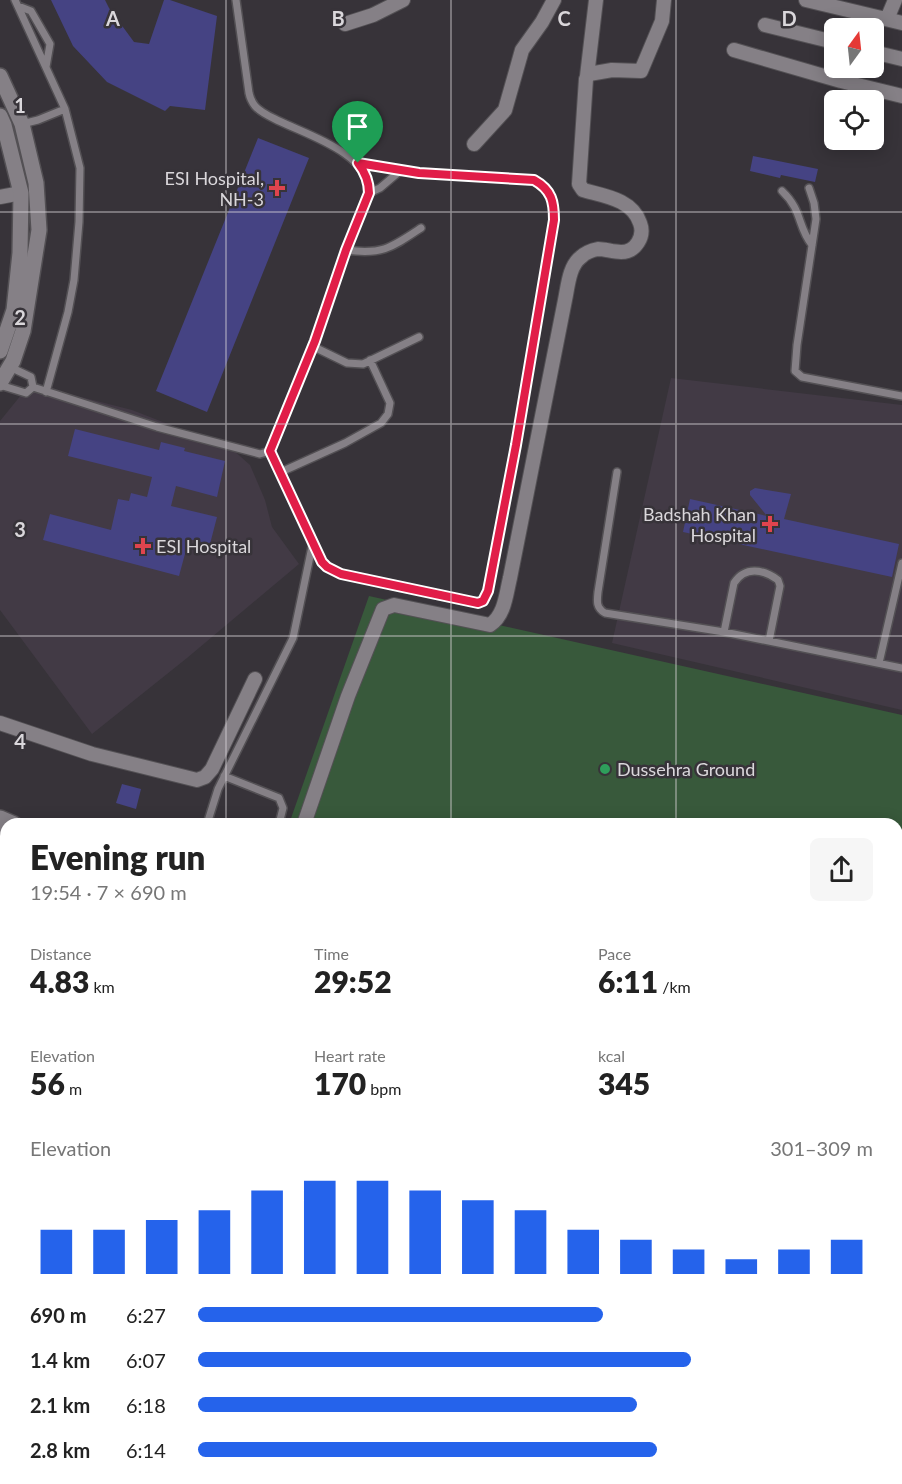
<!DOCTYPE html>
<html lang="en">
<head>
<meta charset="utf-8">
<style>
	body { margin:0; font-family:Lato,sans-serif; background:#f6f6f6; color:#222; height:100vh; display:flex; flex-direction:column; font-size:22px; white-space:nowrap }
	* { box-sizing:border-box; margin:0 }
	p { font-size:20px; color:#767676 }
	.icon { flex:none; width:33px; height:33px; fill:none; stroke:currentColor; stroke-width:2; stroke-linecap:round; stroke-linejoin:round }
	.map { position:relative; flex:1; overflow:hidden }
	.details { position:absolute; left:0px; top:818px; width:903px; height:668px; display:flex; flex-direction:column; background:#fff; border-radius:18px 18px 0 0; box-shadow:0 3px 15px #0003 }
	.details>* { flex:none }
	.needle { width:39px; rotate:15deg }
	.controls { position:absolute; left:824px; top:18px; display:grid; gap:12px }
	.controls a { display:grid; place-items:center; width:60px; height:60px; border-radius:9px; background:#fff; box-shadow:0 3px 15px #0003; font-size:30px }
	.pin { position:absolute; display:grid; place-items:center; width:51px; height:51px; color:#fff; margin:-62px -26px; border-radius:50% 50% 50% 0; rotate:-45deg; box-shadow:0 0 6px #0007 }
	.pin .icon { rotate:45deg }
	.round { display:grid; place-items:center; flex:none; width:63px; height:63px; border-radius:9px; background:#f6f6f6 }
	.head { display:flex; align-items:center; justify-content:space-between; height:102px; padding:0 30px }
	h1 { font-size:33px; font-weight:800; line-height:45px }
	.metrics { display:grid; grid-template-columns:repeat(3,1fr); gap:9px; height:102px; padding:6px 30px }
	.metrics div { display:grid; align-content:center }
	.metrics b { font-size:30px; font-weight:800 }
	.metrics small { font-size:16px; font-weight:400 }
	.metrics p { font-size:16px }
	.chart { height:168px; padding:12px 30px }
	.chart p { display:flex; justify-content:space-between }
	.chart svg { width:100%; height:108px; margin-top:6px; stroke:#2563eb; stroke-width:6 }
	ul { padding:0 30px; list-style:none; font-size:20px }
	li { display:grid; grid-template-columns:96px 72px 1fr; align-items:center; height:45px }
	li i { height:15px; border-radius:8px; background:#2563eb }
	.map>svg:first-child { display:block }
</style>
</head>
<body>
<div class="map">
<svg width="902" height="1484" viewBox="0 0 902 1484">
	<rect width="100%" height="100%" fill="#373339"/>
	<path fill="#423a45" d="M 671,378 L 902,405 L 902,710 L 612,643 Z
		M 30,384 L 132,410 L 232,449 L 250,465 L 265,500 L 272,527 L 299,564 L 187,658 L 92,734 L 0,610 L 0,421 Z"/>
	<path fill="#4b363b" d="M 897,1213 L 902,1215 L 902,1452 L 897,1458 Z
		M 618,1479 L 880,1479 L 876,1484 L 625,1484 Z"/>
	<path fill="#38593b" d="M 369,596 L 902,715 L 902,854 L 897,870 L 897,824 L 289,824 Z
		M 0,842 L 6,845 L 6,1105 L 0,1121 Z
		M 6,1296 L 6,1479 L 194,1479 L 193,1484 L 0,1484 L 0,1303 L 6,1302 Z
		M 240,1479 L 303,1479 L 312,1484 L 237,1484 Z
		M 442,1479 L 609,1479 L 604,1484 L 449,1484 Z"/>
	<path fill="#454383" d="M 51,0 L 105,0 L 109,8 L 134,42 L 149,44 L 164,0 L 170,0 L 217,16 L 205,110 L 170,106 L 165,111 L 107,82 L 73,46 Z
		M 258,138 L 309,158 L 207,412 L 156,391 Z
		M 753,156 L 818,169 L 815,182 L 781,175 L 780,178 L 750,171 Z
		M 75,429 L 159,450 L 161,442 L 185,448 L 184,451 L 225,461 L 217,497 L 176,486 L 171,506 L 217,517 L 210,544 L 189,539 L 179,576 L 43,540 L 50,514 L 111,530 L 118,499 L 129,501 L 131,493 L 147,497 L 152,477 L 68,456 Z
		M 755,488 L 791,494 L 784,519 L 899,544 L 892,577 L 683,532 L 690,499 L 767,516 L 750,495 L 750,491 Z
		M 122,784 L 141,789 L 136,809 L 116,803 Z"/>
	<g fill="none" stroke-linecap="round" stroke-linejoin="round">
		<g stroke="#535054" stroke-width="10">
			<path id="service" d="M 15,0 L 65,109 L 38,120 L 22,124
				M 18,6 L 31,11 L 50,44 L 46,67
				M 809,188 L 814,203 L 816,219 L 797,345 L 795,371 L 802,377 L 902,396
				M 782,191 C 803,211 797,226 812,245
				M 369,193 L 380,188 L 400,171
				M 346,250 C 382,255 391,248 421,228
				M 312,346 L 347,363 L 363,364 L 419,337
				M 10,367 L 31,377 L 33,387
				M 0,385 L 26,393 L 33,387
				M 33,387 L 157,427 L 260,454 L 270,451 L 315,341 L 346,250 L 369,193 C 371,154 308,135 279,121 C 271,117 261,113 255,106 C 252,102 250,98 249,93 L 236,0
				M 46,392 L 68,312 L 74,280 L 79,222 L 80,168 L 65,109
				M 270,451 L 323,562 L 327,567 L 341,574 L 472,602 L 483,601 L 486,597 L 516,445 L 554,220 C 554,202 552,189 534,180 L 419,173 L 358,163
				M 281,472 L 345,443 L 381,423 L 388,414 L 390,403 L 370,360
				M 617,472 L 598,592 C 597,601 596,608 605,613 L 724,632 L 902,668
				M 724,632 L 734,583 C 745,566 763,569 778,580 L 780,586 L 769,641
				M 879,663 L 902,563
				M 224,776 L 279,798 L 283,808 L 279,824
				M 207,824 L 218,789 L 293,638 L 313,542
				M 0,1156 L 6,1135
				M 0,1169 L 6,1174
				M 425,1479 L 432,1484"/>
		</g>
		<g stroke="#535054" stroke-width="16">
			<path id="minor" d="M 806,0 L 902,23
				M 887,19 L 895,0
				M 345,24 L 373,15 L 403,0
				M 765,25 L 834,42
				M 734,50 L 841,81 L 902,96
				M 873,52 L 902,59
				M 587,76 L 596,0
				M 474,144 L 505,110 L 522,50 L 542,22 L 554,0
				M 0,197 L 21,193
				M 0,723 L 92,754 L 197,780 L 205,777 L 212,769 L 255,679
				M 304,824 L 348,696 L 383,609 L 394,605 L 490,625 C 505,615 506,594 510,578 L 565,300 C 568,286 569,266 581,257 C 585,253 593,250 598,249 C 605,249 613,252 621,252 C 636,252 645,236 640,223 C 632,199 604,196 583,190 L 579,184 L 586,79 L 589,74 L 612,70 L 641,71 L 662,21 L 664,0
				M 897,937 L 902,919
				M 897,1006 L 897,1011"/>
		</g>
		<g stroke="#535054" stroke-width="18">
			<path id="tertiary" d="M 0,76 L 22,124 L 36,183 L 39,230 L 23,331 L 13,361 L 0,383
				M 0,116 L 4,125 L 21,193 L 20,253 L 14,310 L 0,351
				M 0,818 L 14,824
				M 0,831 L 6,834
				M 897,1179 L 902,1182"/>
		</g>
		<path stroke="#8c888d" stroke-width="2" stroke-dasharray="3 3" stroke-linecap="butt" d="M 485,1479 L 493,1484
			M 578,1484 L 582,1479"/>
		<use href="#service" stroke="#858086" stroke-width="7"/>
		<use href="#minor" stroke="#858086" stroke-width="14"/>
		<use href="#tertiary" stroke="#858086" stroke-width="15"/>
	</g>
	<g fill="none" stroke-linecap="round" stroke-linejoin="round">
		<g stroke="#fff" stroke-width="12">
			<path id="route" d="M 358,163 L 419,173 L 534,180 C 552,190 554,202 554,220 L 516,445 L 488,591 L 483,601 L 478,603 L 341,574 L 327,567 L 322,562 L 270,451 L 315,341 L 346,250 L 369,193 C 369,181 365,172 358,163 Z"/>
		</g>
		<use href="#route" stroke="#e11d48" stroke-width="8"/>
	</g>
	<path fill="none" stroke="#dad7db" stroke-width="1.5" stroke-opacity="0.55" d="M 226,0 L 226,824M 451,0 L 451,824M 676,0 L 676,824M 0,212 L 902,212M 0,424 L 902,424M 0,636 L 902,636M 0,848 L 6,848M 897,848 L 902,848M 0,1060 L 6,1060M 897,1060 L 902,1060M 0,1272 L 6,1272M 897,1272 L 902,1272M 226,1479 L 226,1484M 451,1479 L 451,1484M 676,1479 L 676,1484"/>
	<g fill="#e0444e" stroke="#373339" stroke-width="2">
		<path d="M274 179h6v6h6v6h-6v6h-6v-6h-6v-6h6z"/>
		<path d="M767 515h6v6h6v6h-6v6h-6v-6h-6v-6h6z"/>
		<path d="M140 537h6v6h6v6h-6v6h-6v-6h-6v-6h6z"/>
	</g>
	<circle fill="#2e9e5b" stroke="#373339" stroke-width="2" cx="605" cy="769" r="6"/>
	<g text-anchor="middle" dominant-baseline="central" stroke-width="5" stroke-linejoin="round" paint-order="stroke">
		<g font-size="18" fill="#dad7db" stroke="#373339" text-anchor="end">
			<text x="264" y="178">ESI Hospital,<tspan x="264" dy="21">NH-3</tspan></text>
			<text x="756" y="514">Badshah Khan<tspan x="756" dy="21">Hospital</tspan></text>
			<text x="156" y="546" text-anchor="start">ESI Hospital</text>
			<text x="617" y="769" text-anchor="start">Dussehra Ground</text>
		</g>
	</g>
	<g font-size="20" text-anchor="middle" font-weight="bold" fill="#dad7db" stroke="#373339" stroke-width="5" stroke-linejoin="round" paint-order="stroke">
		<text x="113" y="26">A</text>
		<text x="338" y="26">B</text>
		<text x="564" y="26">C</text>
		<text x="789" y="26">D</text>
		<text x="20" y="113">1</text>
		<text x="20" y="325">2</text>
		<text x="20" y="537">3</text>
		<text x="20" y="749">4</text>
	</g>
</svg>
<div class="controls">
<a><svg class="needle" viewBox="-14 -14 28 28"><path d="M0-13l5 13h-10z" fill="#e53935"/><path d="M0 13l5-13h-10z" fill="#767676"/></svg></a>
<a><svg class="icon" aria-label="locate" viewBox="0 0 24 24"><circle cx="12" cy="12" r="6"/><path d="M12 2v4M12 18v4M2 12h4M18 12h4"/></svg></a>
</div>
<div class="pin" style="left:358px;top:163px;background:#1e9e55"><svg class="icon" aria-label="arrive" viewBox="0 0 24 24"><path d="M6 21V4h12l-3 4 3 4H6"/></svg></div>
<section class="details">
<div class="head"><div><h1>Evening run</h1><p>19:54 · 7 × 690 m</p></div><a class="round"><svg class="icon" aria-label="share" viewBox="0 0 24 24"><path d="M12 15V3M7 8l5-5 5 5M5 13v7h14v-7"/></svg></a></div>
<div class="metrics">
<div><p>Distance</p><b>4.83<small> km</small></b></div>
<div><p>Time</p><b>29:52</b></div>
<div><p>Pace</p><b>6:11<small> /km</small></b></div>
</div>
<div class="metrics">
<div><p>Elevation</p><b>56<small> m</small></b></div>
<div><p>Heart rate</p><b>170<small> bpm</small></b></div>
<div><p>kcal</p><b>345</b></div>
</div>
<div class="chart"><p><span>Elevation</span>301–309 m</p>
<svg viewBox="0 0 160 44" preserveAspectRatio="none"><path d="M5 44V26M15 44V26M25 44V22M35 44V18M45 44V10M55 44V6M65 44V6M75 44V10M85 44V14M95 44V18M105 44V26M115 44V30M125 44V34M135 44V38M145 44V34M155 44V30"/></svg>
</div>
<ul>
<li><b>690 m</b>6:27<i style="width:60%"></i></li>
<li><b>1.4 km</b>6:07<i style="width:73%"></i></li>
<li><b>2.1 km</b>6:18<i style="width:65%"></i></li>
<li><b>2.8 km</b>6:14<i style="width:68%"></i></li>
</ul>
</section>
</div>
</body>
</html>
